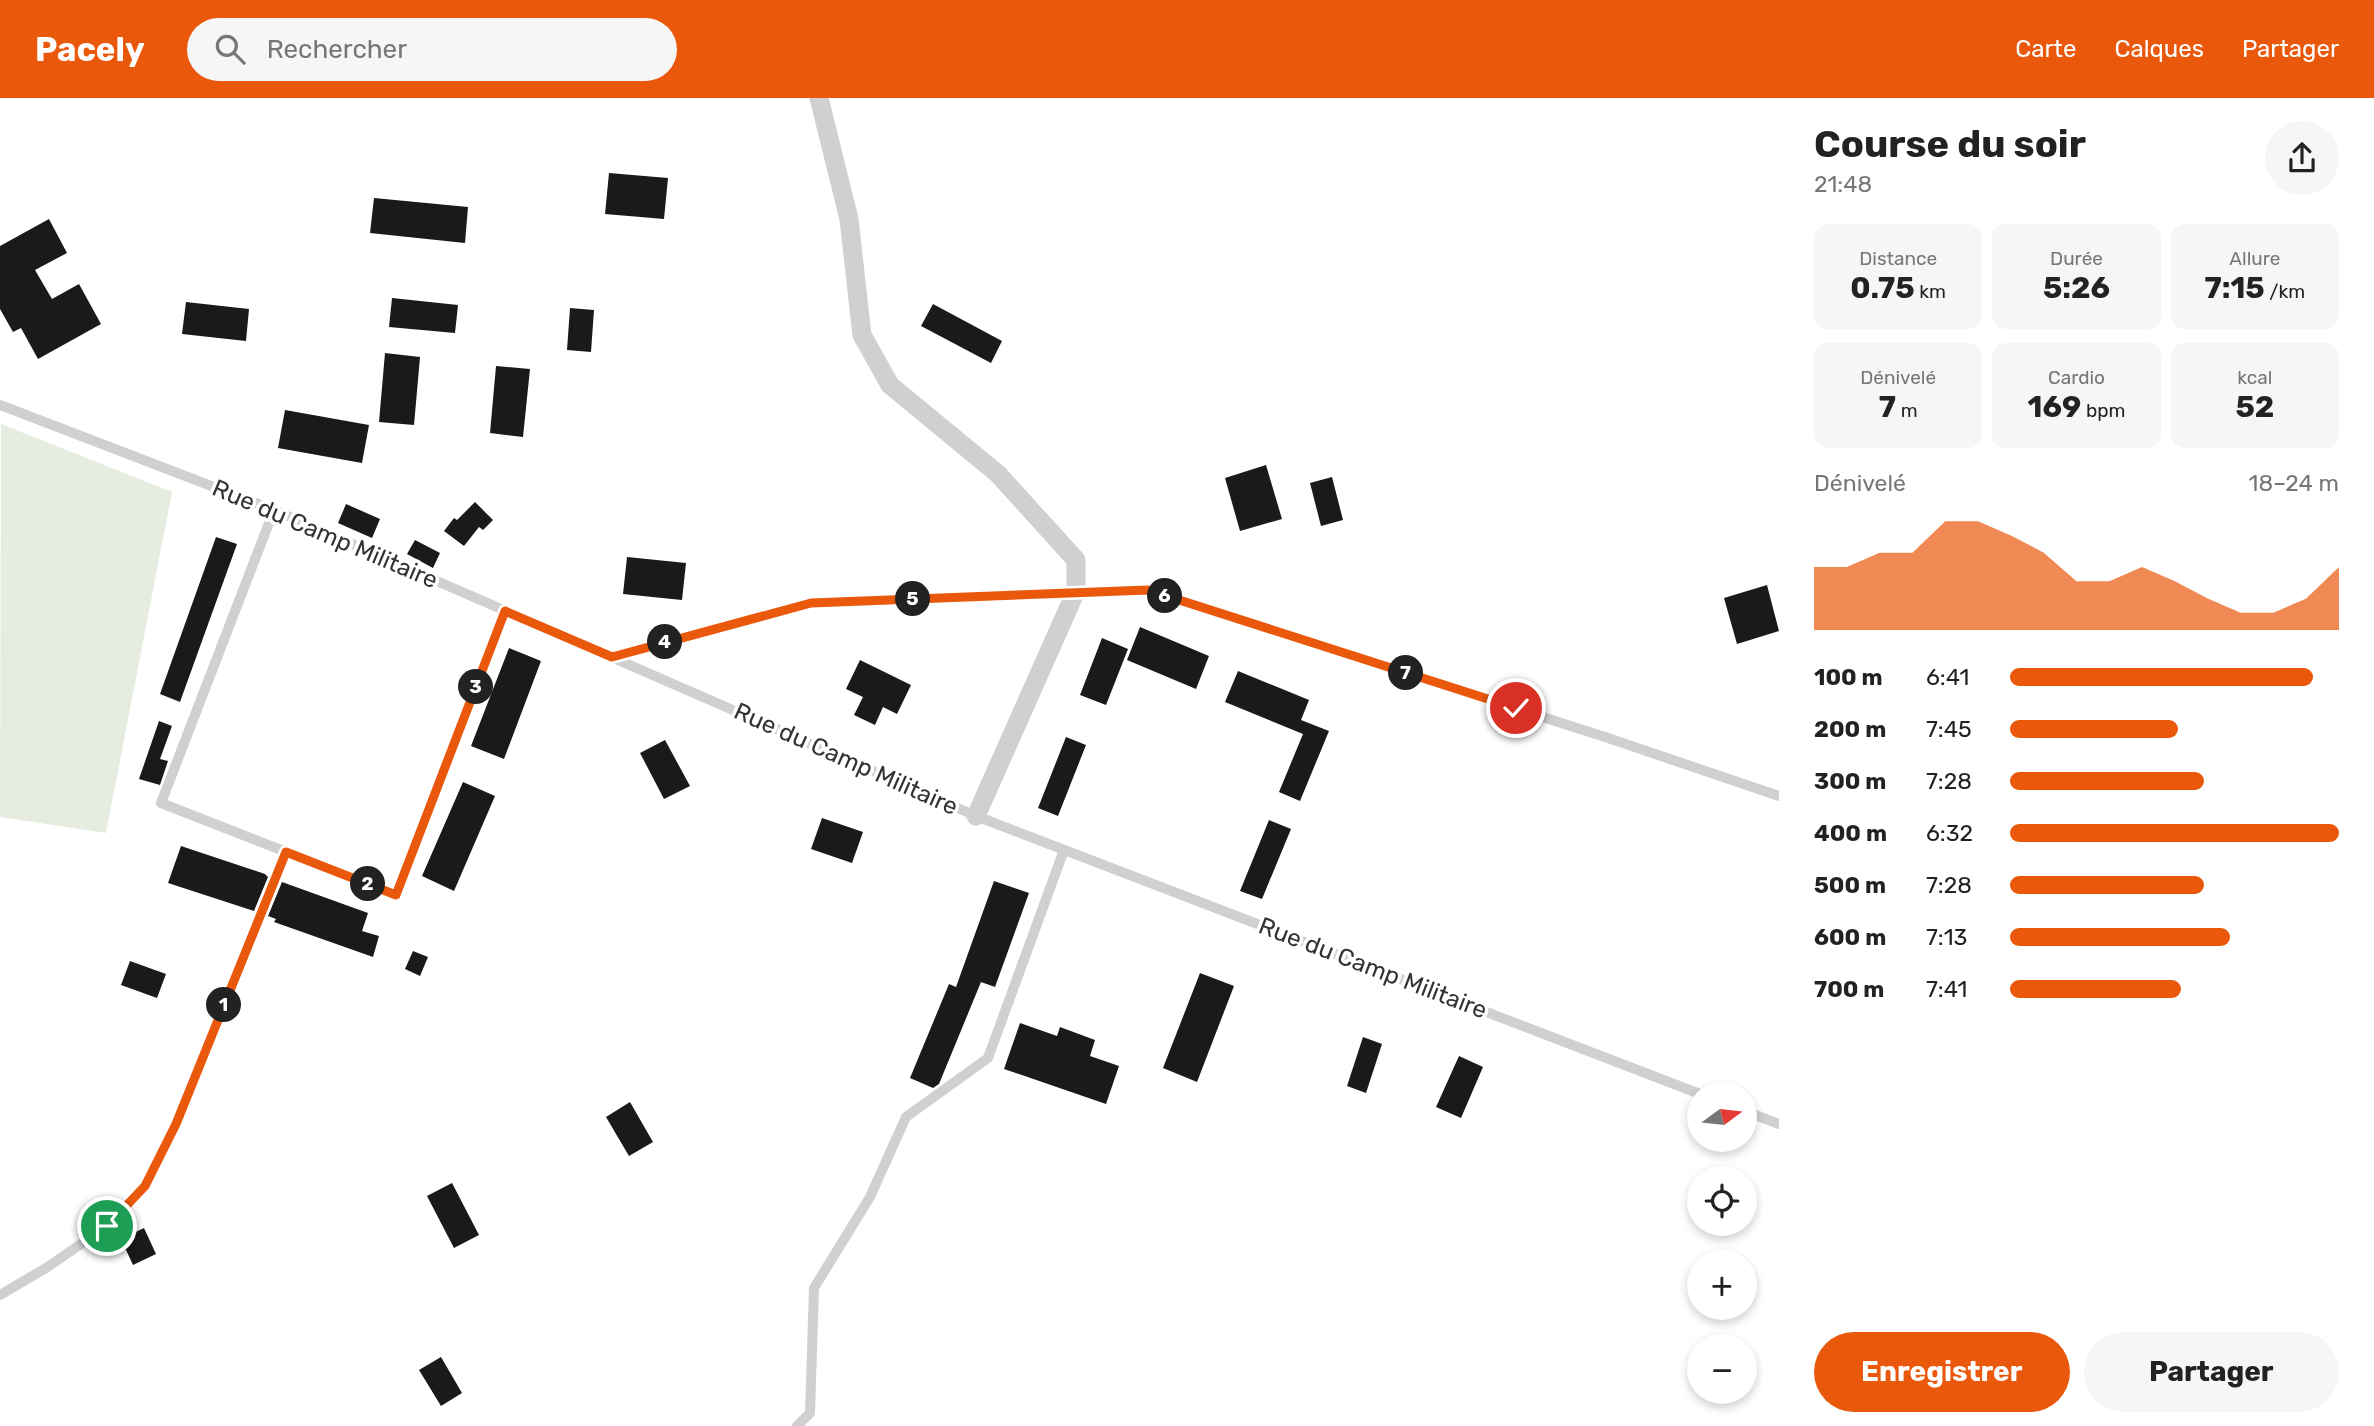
<!DOCTYPE html>
<html lang="fr">
<head>
<meta charset="utf-8">
<style>
	body { margin:0; font-family:Rubik,sans-serif; background:#f6f6f6; color:#222; height:100vh; display:flex; flex-direction:column; font-size:26px; white-space:nowrap }
	* { box-sizing:border-box; margin:0 }
	p { font-size:23px; color:#767676 }
	.icon { flex:none; width:38px; height:38px; fill:none; stroke:currentColor; stroke-width:2; stroke-linecap:round; stroke-linejoin:round }
	.map { position:relative; flex:1; overflow:hidden }
	.details { display:flex; flex-direction:column; background:#fff; width:595px }
	.details>* { flex:none }
	.needle { width:46px; rotate:75deg }
	.tools { position:absolute; left:1687px; top:984px; display:grid; gap:14px }
	.tools a { display:grid; place-items:center; width:70px; height:70px; border-radius:50%; background:#fff; box-shadow:0 4px 10px #0003; font-size:35px }
	.pin { position:absolute; display:grid; place-items:center; width:60px; height:60px; color:#fff; margin:-30px; border:4px solid #fff; border-radius:50%; box-shadow:0 2px 7px #0007 }
	.km { position:absolute; width:35px; height:35px; margin:-18px; border-radius:50%; background:#222; color:#fff; font-size:19px; line-height:35px; text-align:center }
	.round { display:grid; place-items:center; flex:none; width:74px; height:74px; border-radius:37px; background:#f6f6f6 }
	.overview { display:flex; align-items:center; justify-content:space-between; height:119px; padding:0 35px }
	h1 { font-size:38px; font-weight:700; line-height:52px }
	.stats { display:grid; grid-template-columns:repeat(3,1fr); gap:10px; height:119px; padding:7px 35px }
	.stats div { display:grid; align-content:center; border-radius:14px; background:#f6f6f6; text-align:center }
	.stats b { font-size:30px; font-weight:700 }
	.stats small { font-size:19px; font-weight:400 }
	.stats p { font-size:19px }
	.chart { height:196px; padding:14px 35px }
	.chart p { display:flex; justify-content:space-between }
	.chart svg { width:100%; height:126px; margin-top:7px; fill:#ea580c; opacity:.7 }
	.action { display:flex; gap:14px; margin-top:auto; padding:14px 35px }
	.action a { flex:1; height:80px; border-radius:42px; background:#ea580c; color:#fff; font-size:28px; font-weight:700; line-height:80px; text-align:center }
	.action a+a { background:#f6f6f6; color:#222 }
	ul { padding:0 35px; list-style:none; font-size:23px }
	li { display:grid; grid-template-columns:112px 84px 1fr; align-items:center; height:52px }
	li i { height:18px; border-radius:9px; background:#ea580c }
	header { display:flex; align-items:center; gap:42px; box-sizing:border-box; height:98px; padding:0 35px; background:#ea580c; color:#fff }
	header strong { font-size:33px }
	nav { display:flex; gap:38px; margin-inline-start:auto; font-size:24px }
	.search { width:490px; height:63px; background:#f6f6f6; display:flex; align-items:center; gap:18px; box-sizing:border-box; padding:0 24px; border-radius:38px; color:#767676; font-size:26px }
	main { display:flex; flex:1; min-height:0 }
	.map>svg:first-child { display:block }
</style>
</head>
<body>
<header>
<strong>Pacely</strong>
<div class="search"><svg class="icon" aria-label="search" viewBox="0 0 24 24"><circle cx="10" cy="10" r="6"/><path d="M15 15l6 6"/></svg>Rechercher</div>
<nav><a>Carte</a><a>Calques</a><a>Partager</a></nav>
</header>
<main>
<div class="map">
<svg width="1779" height="1328" viewBox="0 0 1779 1328">
	<rect width="100%" height="100%" fill="#fff"/>
	<path fill="#e6ecdf" d="M 1,326 L 172,394 L 106,735 L 0,719 Z"/>
	<path fill="#1a1a1a" d="M 609,75 L 668,80 L 664,121 L 605,116 Z
		M 374,100 L 468,109 L 465,145 L 370,135 Z
		M 49,121 L 67,155 L 35,172 L 52,201 L 79,186 L 101,226 L 38,261 L 21,230 L 13,234 L 0,211 L 0,148 Z
		M 392,200 L 458,207 L 455,235 L 389,229 Z
		M 186,204 L 249,211 L 246,243 L 182,236 Z
		M 933,206 L 1002,243 L 991,265 L 921,228 Z
		M 570,210 L 594,212 L 591,254 L 567,252 Z
		M 385,255 L 420,259 L 414,327 L 379,324 Z
		M 496,268 L 530,271 L 523,339 L 490,335 Z
		M 285,312 L 369,327 L 362,365 L 278,350 Z
		M 1266,367 L 1282,421 L 1240,433 L 1225,380 Z
		M 1332,379 L 1343,422 L 1321,428 L 1310,385 Z
		M 475,404 L 493,422 L 483,432 L 479,429 L 464,448 L 444,433 L 454,420 L 457,422 Z
		M 346,406 L 380,421 L 372,440 L 338,425 Z
		M 216,439 L 237,446 L 180,604 L 160,596 Z
		M 415,442 L 440,455 L 433,470 L 407,456 Z
		M 627,459 L 686,465 L 682,502 L 623,496 Z
		M 1767,487 L 1779,533 L 1737,546 L 1724,500 Z
		M 1140,529 L 1209,558 L 1196,591 L 1127,562 Z
		M 1102,540 L 1128,551 L 1106,607 L 1080,597 Z
		M 509,550 L 541,563 L 504,661 L 471,648 Z
		M 860,562 L 911,587 L 897,616 L 883,609 L 875,627 L 854,617 L 863,599 L 846,591 Z
		M 1238,573 L 1309,602 L 1301,622 L 1329,633 L 1300,703 L 1279,694 L 1303,636 L 1225,604 Z
		M 159,623 L 172,628 L 160,661 L 168,663 L 160,687 L 139,681 Z
		M 1066,639 L 1086,647 L 1058,718 L 1038,710 Z
		M 665,642 L 690,688 L 664,701 L 640,655 Z
		M 463,684 L 495,698 L 454,793 L 422,778 Z
		M 822,720 L 863,734 L 852,765 L 811,751 Z
		M 1269,722 L 1291,731 L 1262,801 L 1240,793 Z
		M 181,748 L 265,776 L 268,779 L 254,813 L 168,785 Z
		M 994,783 L 1029,795 L 995,889 L 981,884 L 939,986 L 933,990 L 910,980 L 949,886 L 956,889 Z
		M 282,784 L 368,815 L 362,833 L 379,838 L 373,859 L 274,824 L 276,821 L 268,818 Z
		M 413,853 L 428,859 L 420,878 L 405,871 Z
		M 130,863 L 166,876 L 157,900 L 121,887 Z
		M 1200,875 L 1234,888 L 1197,984 L 1163,970 Z
		M 1020,925 L 1057,938 L 1060,929 L 1095,942 L 1090,958 L 1119,968 L 1106,1006 L 1004,971 Z
		M 1363,939 L 1382,946 L 1366,995 L 1347,988 Z
		M 1459,958 L 1483,969 L 1461,1020 L 1436,1009 Z
		M 630,1004 L 653,1044 L 629,1058 L 606,1019 Z
		M 452,1085 L 479,1137 L 454,1150 L 427,1098 Z
		M 144,1130 L 156,1156 L 133,1167 L 121,1141 Z
		M 441,1259 L 462,1295 L 441,1308 L 419,1272 Z"/>
	<g fill="none" stroke-linecap="round" stroke-linejoin="round">
		<path stroke="#d0d0d0" stroke-width="10" d="M 0,307 L 274,412 L 976,718 L 1700,996
			M 274,412 L 161,705 L 396,797 L 505,513
			M 612,559 L 811,505 L 1148,492 L 1608,640 L 1779,698
			M 1745,1013 L 1779,1026
			M 0,1197 L 46,1170 L 107,1128 L 145,1088 L 176,1026 L 286,754
			M 797,1328 L 810,1315 L 814,1190 L 870,1099 L 906,1019 L 988,960 L 1064,752"/>
		<path stroke="#d0d0d0" stroke-width="19" d="M 819,0 L 849,121 L 862,237 L 890,287 L 998,376 L 1076,462 L 1076,493 L 976,718"/>
	</g>
	<g fill="none" stroke-linecap="round" stroke-linejoin="round">
		<g stroke="#fff" stroke-width="14">
			<path id="route" d="M 107,1128 L 145,1088 L 176,1026 L 286,754 L 396,797 L 505,513 L 612,559 L 811,505 L 1148,492 L 1516,610"/>
		</g>
		<use href="#route" stroke="#ea580c" stroke-width="9"/>
	</g>
	<g text-anchor="middle" dominant-baseline="central" stroke-width="7" stroke-linejoin="round" paint-order="stroke">
		<g font-size="24" fill="#333" stroke="#fff">
			<text transform="translate(325 436) rotate(23)">Rue du Camp Militaire</text>
			<text transform="translate(846 661) rotate(24)">Rue du Camp Militaire</text>
			<text transform="translate(1373 870) rotate(21)">Rue du Camp Militaire</text>
		</g>
	</g>
</svg>
<div class="tools">
<a><svg class="needle" viewBox="-14 -14 28 28"><path d="M0-13l5 13h-10z" fill="#e53935"/><path d="M0 13l5-13h-10z" fill="#767676"/></svg></a>
<a><svg class="icon" aria-label="locate" viewBox="0 0 24 24"><circle cx="12" cy="12" r="6"/><path d="M12 2v4M12 18v4M2 12h4M18 12h4"/></svg></a>
<a>+</a>
<a>−</a>
</div>
<div class="pin" style="left:107px;top:1128px;background:#1e9e55"><svg class="icon" aria-label="arrive" viewBox="0 0 24 24"><path d="M6 21V4h12l-3 4 3 4H6"/></svg></div>
<div class="pin" style="left:1516px;top:610px;background:#d93025"><svg class="icon" aria-label="check" viewBox="0 0 24 24"><path d="M5 12l5 5 9-10"/></svg></div>
<b class="km" style="left:224px;top:907px">1</b>
<b class="km" style="left:368px;top:786px">2</b>
<b class="km" style="left:476px;top:589px">3</b>
<b class="km" style="left:665px;top:544px">4</b>
<b class="km" style="left:913px;top:501px">5</b>
<b class="km" style="left:1165px;top:498px">6</b>
<b class="km" style="left:1406px;top:575px">7</b>
</div>
<section class="details">
<div class="overview"><div><h1>Course du soir</h1><p>21:48</p></div><a class="round"><svg class="icon" aria-label="share" viewBox="0 0 24 24"><path d="M12 15V3M7 8l5-5 5 5M5 13v7h14v-7"/></svg></a></div>
<div class="stats">
<div><p>Distance</p><b>0.75<small> km</small></b></div>
<div><p>Durée</p><b>5:26</b></div>
<div><p>Allure</p><b>7:15<small> /km</small></b></div>
</div>
<div class="stats">
<div><p>Dénivelé</p><b>7<small> m</small></b></div>
<div><p>Cardio</p><b>169<small> bpm</small></b></div>
<div><p>kcal</p><b>52</b></div>
</div>
<div class="chart"><p><span>Dénivelé</span>18–24 m</p>
<svg viewBox="0 0 160 44" preserveAspectRatio="none"><path d="M0 44V22L10 22L20 17L30 17L40 6L50 6L60 11L70 17L80 27L90 27L100 22L110 27L120 33L130 38L140 38L150 33L160 22V44z"/></svg>
</div>
<ul>
<li><b>100 m</b>6:41<i style="width:92%"></i></li>
<li><b>200 m</b>7:45<i style="width:51%"></i></li>
<li><b>300 m</b>7:28<i style="width:59%"></i></li>
<li><b>400 m</b>6:32<i style="width:100%"></i></li>
<li><b>500 m</b>7:28<i style="width:59%"></i></li>
<li><b>600 m</b>7:13<i style="width:67%"></i></li>
<li><b>700 m</b>7:41<i style="width:52%"></i></li>
</ul>
<div class="action"><a>Enregistrer</a><a>Partager</a></div>
</section>
</main>
</body>
</html>
